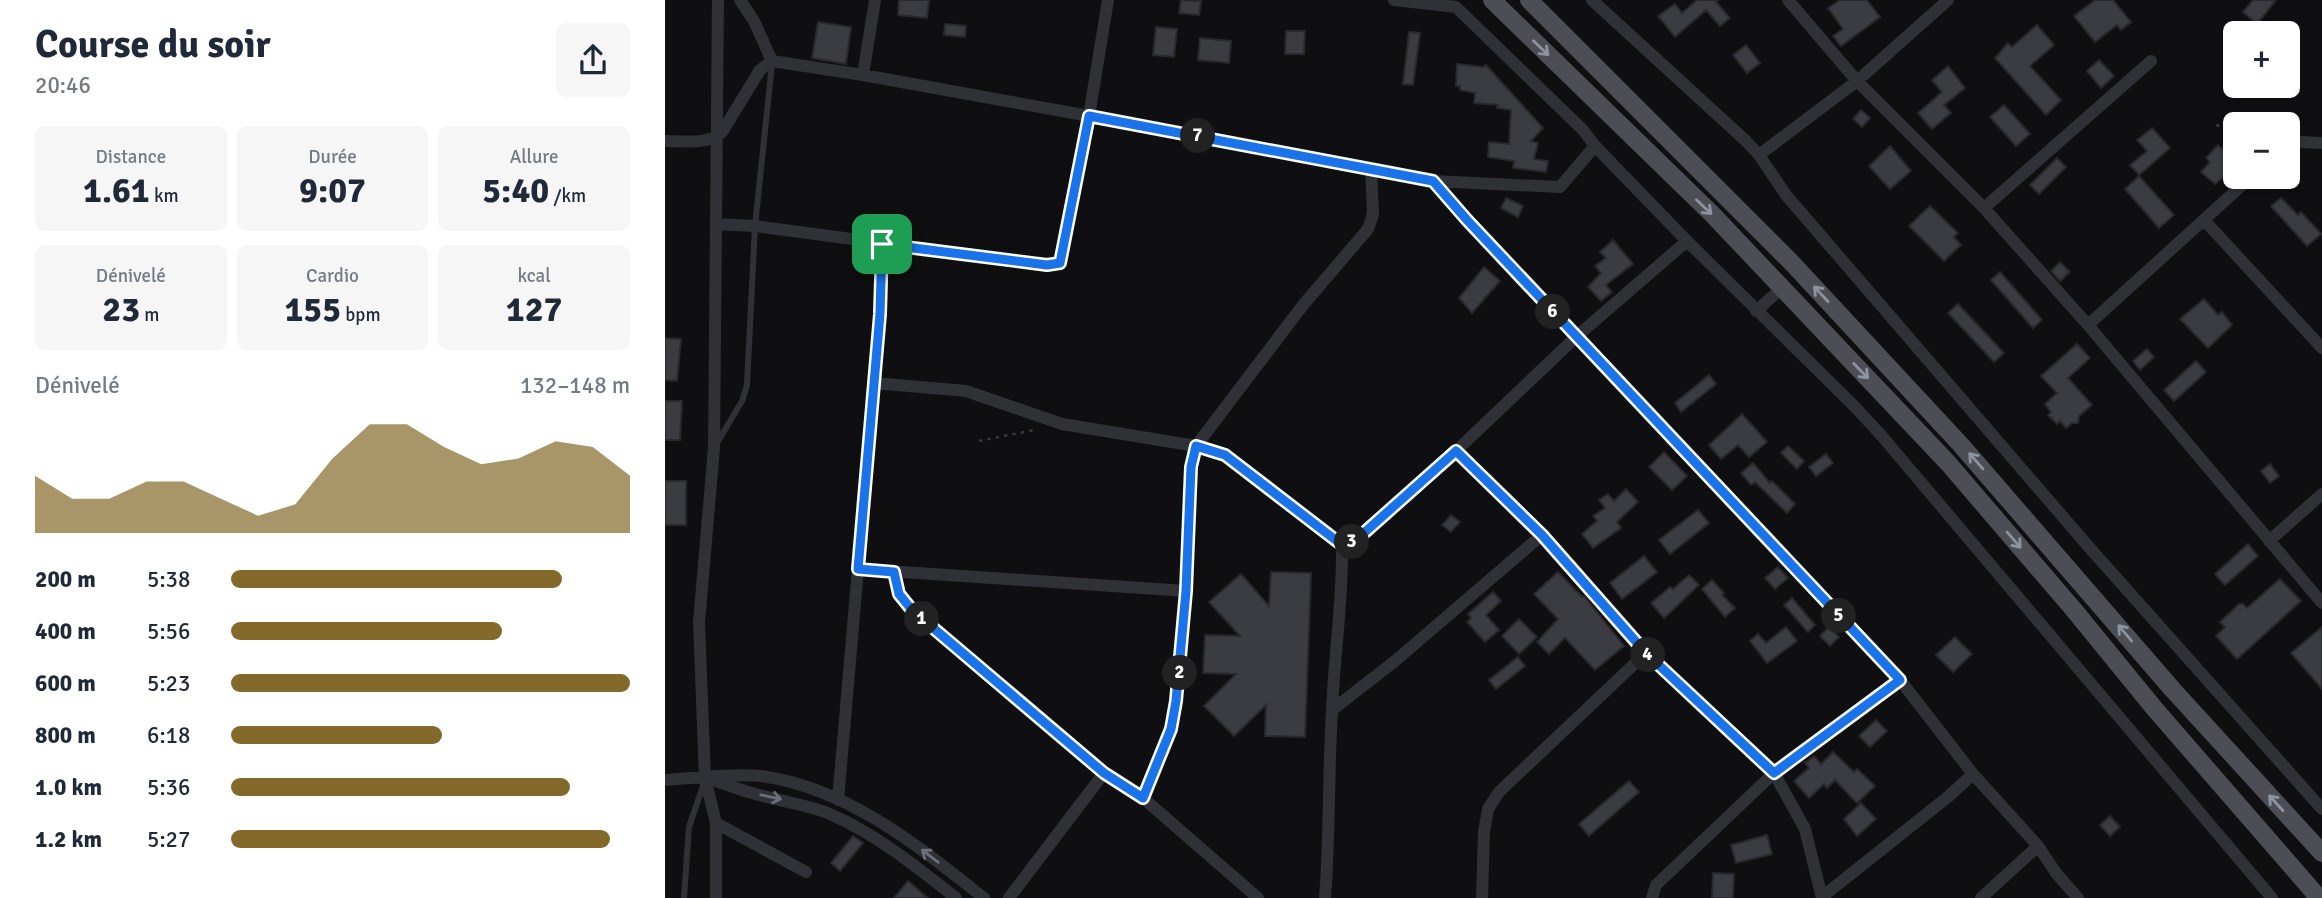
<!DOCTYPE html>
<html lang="fr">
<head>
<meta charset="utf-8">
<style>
	body { margin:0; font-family:Signika,sans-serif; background:#f6f6f7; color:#1f2937; height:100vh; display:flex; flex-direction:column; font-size:26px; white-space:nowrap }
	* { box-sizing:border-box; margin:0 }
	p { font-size:23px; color:#747a83 }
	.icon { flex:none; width:38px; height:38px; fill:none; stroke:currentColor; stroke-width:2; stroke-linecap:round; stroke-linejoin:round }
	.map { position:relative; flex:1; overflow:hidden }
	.sheet { display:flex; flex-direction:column; background:#fff; width:665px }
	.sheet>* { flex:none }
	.tools { position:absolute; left:1558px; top:21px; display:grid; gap:14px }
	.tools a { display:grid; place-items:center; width:77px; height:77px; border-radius:10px; background:#fff; box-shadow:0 2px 5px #0004; font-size:35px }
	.pin { position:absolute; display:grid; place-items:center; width:60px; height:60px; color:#fff; margin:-30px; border-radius:14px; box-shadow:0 4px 10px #0006 }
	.km { position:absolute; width:35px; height:35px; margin:-18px; border-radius:50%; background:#222; color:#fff; font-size:19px; line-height:35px; text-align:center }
	.round { display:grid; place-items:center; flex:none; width:74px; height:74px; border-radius:10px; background:#f6f6f7 }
	.head { display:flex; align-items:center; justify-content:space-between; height:119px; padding:0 35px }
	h1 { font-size:38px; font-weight:700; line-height:52px }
	.metrics { display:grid; grid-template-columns:repeat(3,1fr); gap:10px; height:119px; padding:7px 35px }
	.metrics div { display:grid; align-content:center; border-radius:10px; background:#f6f6f7; text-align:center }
	.metrics b { font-size:35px; font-weight:700 }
	.metrics small { font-size:19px; font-weight:400 }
	.metrics p { font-size:19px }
	.chart { height:196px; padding:14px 35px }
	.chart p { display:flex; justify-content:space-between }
	.chart svg { width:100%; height:126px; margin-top:7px; fill:#846a2a; opacity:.7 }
	ul { padding:0 35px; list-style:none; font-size:23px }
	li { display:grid; grid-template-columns:112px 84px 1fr; align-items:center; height:52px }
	li i { height:18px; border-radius:9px; background:#846a2a }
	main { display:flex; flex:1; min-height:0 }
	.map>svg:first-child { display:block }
</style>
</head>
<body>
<main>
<section class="sheet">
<div class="head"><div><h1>Course du soir</h1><p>20:46</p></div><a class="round"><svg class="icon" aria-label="share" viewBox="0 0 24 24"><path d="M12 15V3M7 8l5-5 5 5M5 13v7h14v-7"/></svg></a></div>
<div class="metrics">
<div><p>Distance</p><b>1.61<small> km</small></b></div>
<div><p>Durée</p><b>9:07</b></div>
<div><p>Allure</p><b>5:40<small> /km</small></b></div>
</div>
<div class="metrics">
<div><p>Dénivelé</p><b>23<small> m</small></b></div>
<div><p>Cardio</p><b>155<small> bpm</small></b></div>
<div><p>kcal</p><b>127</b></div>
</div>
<div class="chart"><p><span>Dénivelé</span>132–148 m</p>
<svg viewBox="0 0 160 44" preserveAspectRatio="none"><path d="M0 44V24L10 32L20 32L30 26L40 26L50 32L60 38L70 34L80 18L90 6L100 6L110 14L120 20L130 18L140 12L150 14L160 24V44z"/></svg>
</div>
<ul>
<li><b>200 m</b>5:38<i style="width:83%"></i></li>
<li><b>400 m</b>5:56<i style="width:68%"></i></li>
<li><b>600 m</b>5:23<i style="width:100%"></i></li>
<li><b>800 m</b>6:18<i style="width:53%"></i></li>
<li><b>1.0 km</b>5:36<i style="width:85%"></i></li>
<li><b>1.2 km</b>5:27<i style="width:95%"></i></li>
</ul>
</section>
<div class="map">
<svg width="1657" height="898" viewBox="0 0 1657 898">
	<rect width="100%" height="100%" fill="#0f0f11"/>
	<path fill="#3b3c41" stroke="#29292d" stroke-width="2" d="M 234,0 L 264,0 L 262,18 L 233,15 Z
		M 516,0 L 536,1 L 534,15 L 514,13 Z
		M 1032,0 L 1053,0 L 1051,2 L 1065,18 L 1055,26 L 1041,10 L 1010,37 L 993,16 L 1010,4 L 1017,13 Z
		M 1175,0 L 1202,0 L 1215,17 L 1176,46 L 1168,36 L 1178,29 L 1163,8 Z
		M 1430,0 L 1448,0 L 1466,22 L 1456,30 L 1452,25 L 1430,42 L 1409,16 Z
		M 1588,0 L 1611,0 L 1592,24 L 1578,12 Z
		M 153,22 L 186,27 L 181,64 L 147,58 Z
		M 280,24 L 301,26 L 300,37 L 279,35 Z
		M 1372,25 L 1389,45 L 1365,66 L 1396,100 L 1381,115 L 1330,58 L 1343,43 L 1347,47 Z
		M 491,27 L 512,29 L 509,57 L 488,55 Z
		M 621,31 L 640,31 L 639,54 L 620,54 Z
		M 744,32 L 755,33 L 748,85 L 738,84 Z
		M 535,38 L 566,41 L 564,63 L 533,60 Z
		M 1081,45 L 1095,63 L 1082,73 L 1068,55 Z
		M 1434,60 L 1449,76 L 1436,88 L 1422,71 Z
		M 792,64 L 818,67 L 821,65 L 878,128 L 866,141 L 873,143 L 869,159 L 883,161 L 881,172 L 848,168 L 849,161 L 823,157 L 824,142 L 844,144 L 846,110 L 832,108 L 833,105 L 809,103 L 810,93 L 795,90 L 795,86 L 791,86 Z
		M 1283,66 L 1300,88 L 1279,105 L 1286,113 L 1267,129 L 1253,113 L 1277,92 L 1267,80 Z
		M 1339,105 L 1365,134 L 1351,146 L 1325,117 Z
		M 1196,110 L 1205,118 L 1197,127 L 1188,119 Z
		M 1487,128 L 1505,148 L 1474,175 L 1465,165 L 1482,151 L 1472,140 Z
		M 1553,145 L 1570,160 L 1565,165 L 1569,168 L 1550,184 L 1536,172 L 1545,162 L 1541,158 Z
		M 1225,146 L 1246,171 L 1225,189 L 1204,166 Z
		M 1392,158 L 1401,167 L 1374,194 L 1365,185 Z
		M 1474,176 L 1509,215 L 1494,228 L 1460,189 Z
		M 841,198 L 858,206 L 853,217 L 836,208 Z
		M 1616,198 L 1633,215 L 1636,212 L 1656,234 L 1642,246 L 1606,206 Z
		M 1265,206 L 1293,233 L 1289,237 L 1296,245 L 1279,261 L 1244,226 Z
		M 948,240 L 968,264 L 941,285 L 947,292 L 936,301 L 923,287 L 936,273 L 930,266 L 941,258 L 935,252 Z
		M 1395,262 L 1405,272 L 1395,281 L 1386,271 Z
		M 819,267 L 835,281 L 807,313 L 794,298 Z
		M 1335,272 L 1377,320 L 1368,328 L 1326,280 Z
		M 1539,299 L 1553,315 L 1557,312 L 1567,325 L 1543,348 L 1515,319 Z
		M 1293,304 L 1339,353 L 1329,362 L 1283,313 Z
		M 0,338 L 16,339 L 12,381 L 0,380 Z
		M 1412,344 L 1425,358 L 1403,378 L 1427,405 L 1414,416 L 1413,423 L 1407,423 L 1401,428 L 1395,421 L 1392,424 L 1383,415 L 1386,412 L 1380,404 L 1392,393 L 1376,376 Z
		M 1482,349 L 1489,357 L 1475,370 L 1468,361 Z
		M 1531,361 L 1541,372 L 1509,401 L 1499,390 Z
		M 1044,375 L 1051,384 L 1016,412 L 1010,403 Z
		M 0,401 L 17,401 L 15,440 L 0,440 Z
		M 1077,414 L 1102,442 L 1084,457 L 1073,445 L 1056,459 L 1044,445 Z
		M 1123,446 L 1139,461 L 1132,469 L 1116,453 Z
		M 999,452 L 1022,476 L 1007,490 L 984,467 Z
		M 1161,454 L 1168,463 L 1151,476 L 1144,467 Z
		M 1088,463 L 1105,483 L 1107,481 L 1130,504 L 1122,513 L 1090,482 L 1086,485 L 1076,473 Z
		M 1605,464 L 1614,476 L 1605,483 L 1596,471 Z
		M 0,481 L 21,481 L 21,525 L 0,525 Z
		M 961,489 L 973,502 L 952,522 L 956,528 L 928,548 L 917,534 L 932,521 L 928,516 L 940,508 L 934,500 L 943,494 L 949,501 Z
		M 1033,510 L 1044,523 L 1005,554 L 994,540 Z
		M 786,515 L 795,522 L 786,532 L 777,525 Z
		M 1583,544 L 1593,556 L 1560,585 L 1550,574 Z
		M 979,556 L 992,572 L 957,599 L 945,583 Z
		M 1113,567 L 1123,578 L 1110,589 L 1100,578 Z
		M 606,572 L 646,573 L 640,737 L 600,736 L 601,705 L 569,736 L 539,706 L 571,674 L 538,673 L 540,635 L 575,636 L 544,602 L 576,574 L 604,606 Z
		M 893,572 L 917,597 L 919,596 L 959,646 L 930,670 L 900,638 L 884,654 L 872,642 L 893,619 L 869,594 Z
		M 1024,575 L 1034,585 L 999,618 L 986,603 L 1005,587 L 1008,589 Z
		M 1615,579 L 1636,601 L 1572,659 L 1551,636 L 1560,627 L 1555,622 L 1574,604 L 1578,604 L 1582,608 Z
		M 1047,580 L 1059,593 L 1057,595 L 1070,608 L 1060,617 L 1037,589 Z
		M 828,592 L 836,601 L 821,615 L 834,630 L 820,642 L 802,622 L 806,618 L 803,614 Z
		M 1127,598 L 1150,625 L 1143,632 L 1119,605 Z
		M 854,619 L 872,637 L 854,654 L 837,636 Z
		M 1121,627 L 1132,641 L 1102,663 L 1085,641 L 1093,634 L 1101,643 Z
		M 1164,627 L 1174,637 L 1165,646 L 1155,636 Z
		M 1657,627 L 1657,689 L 1626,653 Z
		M 1290,637 L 1307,654 L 1288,672 L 1271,655 Z
		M 853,657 L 860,666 L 831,689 L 824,680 Z
		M 1211,720 L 1222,731 L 1205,747 L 1194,736 Z
		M 1168,752 L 1189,772 L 1192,769 L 1210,786 L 1192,803 L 1170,780 L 1162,788 L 1159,784 L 1144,798 L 1129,781 L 1144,768 L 1140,763 L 1149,756 L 1156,764 Z
		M 964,781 L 974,792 L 924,836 L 914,824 Z
		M 1196,803 L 1211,819 L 1192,836 L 1179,819 Z
		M 1445,816 L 1455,827 L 1445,836 L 1435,825 Z
		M 1102,835 L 1107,854 L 1071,863 L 1066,845 Z
		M 188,836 L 198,843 L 175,871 L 166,863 Z
		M 1048,873 L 1069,874 L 1068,898 L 1047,898 Z
		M 243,881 L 263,898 L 229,898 Z"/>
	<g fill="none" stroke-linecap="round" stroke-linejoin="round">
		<path stroke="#36383d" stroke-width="2.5" stroke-dasharray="3.5 5" stroke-linecap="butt" d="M 1551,125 L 1570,131
			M 314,441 L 369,430"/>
		<path stroke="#303136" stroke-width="6" d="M 52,443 L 77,401 L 82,385 L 90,226 L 107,64
			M 19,898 L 24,827 L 39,783"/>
		<path stroke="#303136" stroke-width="12" d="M 75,0 L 89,21 L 107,61 L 198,75 L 424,116 L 768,181 L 802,220 L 1235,680 L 1308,774 L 1373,846 L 1391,873 L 1413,898
			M 729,0 L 791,7 L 918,130 L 930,146 L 1022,241 L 1190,407 L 1216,435 L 1607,898
			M 927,0 L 1081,141 L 1094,155 L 1121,195 L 1423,546 L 1657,809
			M 1123,0 L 1192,81 L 1319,208 L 1423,325 L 1657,603
			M 198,75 L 210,0
			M 0,141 C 18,141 44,145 57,132 L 95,70 L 107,61
			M 1622,146 L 1636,142 L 1657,143
			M 1094,155 L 1192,81 L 1283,0
			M 768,181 L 895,187 L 930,146
			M 1319,208 L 1486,61
			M 1539,220 L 1657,348
			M 51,224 L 90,226 L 382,265 L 395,263 L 424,116 L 443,0
			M 1091,311 L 1117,288
			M 1423,325 L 1586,177
			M 209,383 L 301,391 L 397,424 L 531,446 L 554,452 L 677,545
			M 791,451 L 877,535 L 981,653 L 1109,773 L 1140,829 L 1157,898
			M 1604,541 L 1657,494
			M 193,569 L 521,591
			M 228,572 L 234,594 L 247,610 L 439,773 L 344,898
			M 667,710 L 730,661 L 877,535
			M 439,773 L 478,798 L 506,729 L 511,701 L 521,591 L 526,467 L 531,446 L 638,305 L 703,229 L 708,214 L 706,169
			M 0,780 C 29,778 68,773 96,776 C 183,788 253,846 319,898
			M 51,781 C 63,785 74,790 87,793 C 113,801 140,804 165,814 C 211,834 252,867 291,898
			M 478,798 L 593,898
			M 173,800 L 215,314 L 217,244
			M 51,823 L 141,872
			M 1157,897 L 1284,796 L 1308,774
			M 51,898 L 51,823 L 40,778 L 34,622 L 49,448 L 53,0
			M 660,898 C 665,836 663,773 667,711 C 669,656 678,601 677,545 L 691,540 L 791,451 L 911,337 L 1022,241
			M 817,898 L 819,832 L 823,809 L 834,792 L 981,653
			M 987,898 L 991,885 L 1109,773 L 1235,680
			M 1316,898 L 1373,846"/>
		<path stroke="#4c4d55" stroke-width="18" d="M 827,0 L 1047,214 L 1283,463 L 1409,610 L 1489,708 L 1654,898
			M 864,0 L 1127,263 L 1296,445 L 1508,690 L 1657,853"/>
	</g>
	<defs><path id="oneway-shaft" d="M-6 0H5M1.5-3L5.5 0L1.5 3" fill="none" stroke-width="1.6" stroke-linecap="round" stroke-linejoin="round" transform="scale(1.75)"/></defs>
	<g stroke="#8e93a0">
		<use href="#oneway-shaft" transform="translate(876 48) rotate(44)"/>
		<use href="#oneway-shaft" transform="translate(1039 207) rotate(44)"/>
		<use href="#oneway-shaft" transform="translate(1156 294) rotate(-133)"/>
		<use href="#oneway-shaft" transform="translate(1196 371) rotate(46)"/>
		<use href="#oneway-shaft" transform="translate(1311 461) rotate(-131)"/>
		<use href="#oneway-shaft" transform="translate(1349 540) rotate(49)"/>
		<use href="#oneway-shaft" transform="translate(1460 633) rotate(-130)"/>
		<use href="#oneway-shaft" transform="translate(1611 803) rotate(-132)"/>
	</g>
	<g stroke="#6d707b">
		<use href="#oneway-shaft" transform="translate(106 797) rotate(12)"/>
		<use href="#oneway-shaft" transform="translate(265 856) rotate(-143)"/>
	</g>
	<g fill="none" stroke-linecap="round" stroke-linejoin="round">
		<g stroke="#fff" stroke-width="14">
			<path id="route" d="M 424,116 L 768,181 L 802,220 L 1235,680 L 1109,773 L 981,653 L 877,535 L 791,451 L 691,540 L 677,545 L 560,455 L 531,446 L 526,467 L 521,591 L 511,701 L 506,729 L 478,798 L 439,773 L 247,610 L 234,594 L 229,572 L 193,569 L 215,314 L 217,244 L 382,265 L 395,263 Z"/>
		</g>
		<use href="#route" stroke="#1a73e8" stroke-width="9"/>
	</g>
</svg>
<div class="tools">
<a>+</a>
<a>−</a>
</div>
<div class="pin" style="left:217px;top:244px;background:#1e9e55"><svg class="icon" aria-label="arrive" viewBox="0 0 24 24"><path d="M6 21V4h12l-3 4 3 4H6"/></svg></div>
<b class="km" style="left:257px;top:619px">1</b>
<b class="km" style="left:515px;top:673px">2</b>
<b class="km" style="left:687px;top:542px">3</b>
<b class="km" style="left:983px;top:655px">4</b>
<b class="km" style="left:1174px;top:616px">5</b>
<b class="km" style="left:888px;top:312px">6</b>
<b class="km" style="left:533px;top:136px">7</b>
</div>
</main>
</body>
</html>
